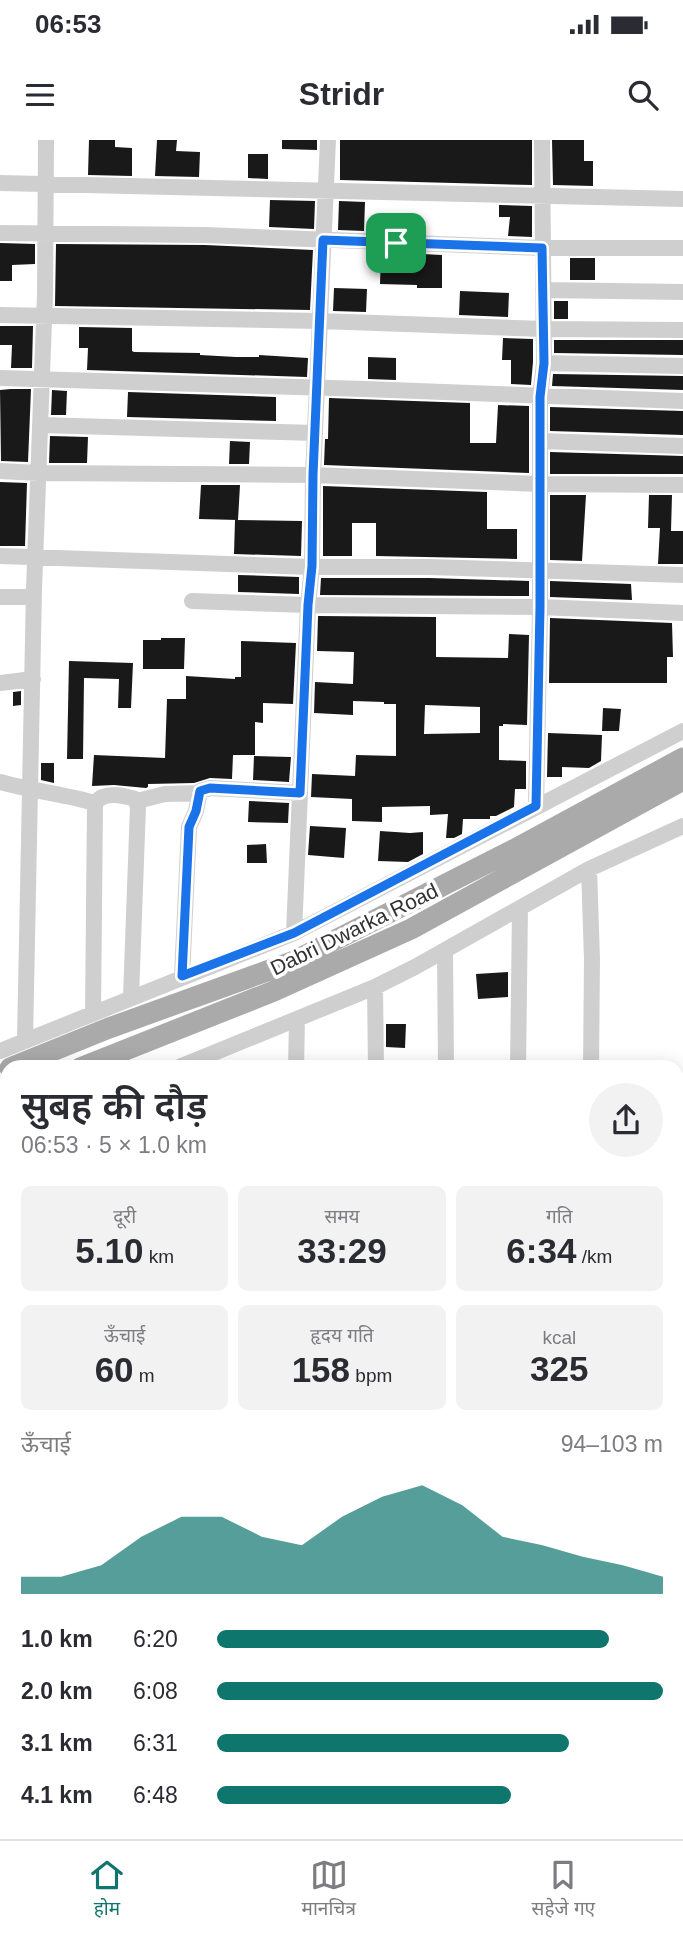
<!DOCTYPE html>
<html lang="hi">
<head>
<meta charset="utf-8">
<style>
	body { margin:0; font-family:Arial,"Noto Sans Devanagari",sans-serif; background:#f2f2f3; color:#2b2b33; height:100vh; display:flex; flex-direction:column; font-size:26px; white-space:nowrap }
	* { box-sizing:border-box; margin:0 }
	p { font-size:23px; color:#7c7c81 }
	.icon { flex:none; width:38px; height:38px; fill:none; stroke:currentColor; stroke-width:2; stroke-linecap:round; stroke-linejoin:round }
	.map { position:relative; flex:1; overflow:hidden }
	.side { position:absolute; left:0px; top:920px; width:684px; height:779px; display:flex; flex-direction:column; background:#fff; border-radius:21px 21px 0 0; box-shadow:0 4px 18px #0003 }
	.side>* { flex:none }
	.pin { position:absolute; display:grid; place-items:center; width:60px; height:60px; color:#fff; margin:-30px; border-radius:14px; box-shadow:0 4px 10px #0006 }
	.round { display:grid; place-items:center; flex:none; width:74px; height:74px; border-radius:37px; background:#f2f2f3 }
	.overview { display:flex; align-items:center; justify-content:space-between; height:119px; padding:0 21px }
	h1 { font-size:38px; font-weight:600; line-height:52px }
	.metrics { display:grid; grid-template-columns:repeat(3,1fr); gap:10px; height:119px; padding:7px 21px }
	.metrics div { display:grid; align-content:center; border-radius:10px; background:#f2f2f3; text-align:center }
	.metrics b { font-size:35px; font-weight:600 }
	.metrics small { font-size:19px; font-weight:400 }
	.metrics p { font-size:19px }
	.chart { height:196px; padding:14px 21px }
	.chart p { display:flex; justify-content:space-between }
	.chart svg { width:100%; height:126px; margin-top:7px; fill:#0f766e; opacity:.7 }
	ul { padding:0 21px; list-style:none; font-size:23px }
	li { display:grid; grid-template-columns:112px 84px 1fr; align-items:center; height:52px }
	li i { height:18px; border-radius:9px; background:#0f766e }
	.status { display:flex; justify-content:space-between; align-items:center; height:49px; padding:0 35px; background:#fff; direction:ltr }
	.status svg { height:19px; fill:currentColor }
	header { display:flex; justify-content:space-between; align-items:center; height:91px; padding:0 21px; background:#fff; font-size:32px; font-weight:600 }
	.tabs { display:flex; justify-content:space-around; align-items:center; height:98px; border-top:2px solid #e1e1e2; background:#fff; font-size:19px; color:#7c7c81 }
	.tabs a { display:grid; justify-items:center; gap:4px }
	.tabs .current { color:#0f766e }
	.map>svg:first-child { display:block }
</style>
</head>
<body>
<div class="status"><b>06:53</b><svg viewBox="0 0 49 12"><path d="M0 12V9h3v3zM5 12V6h3v6zM10 12V3h3v9zM15 12V0h3v12zM26 1h20v11H26zM47 4h2v5h-2z"/></svg></div>
<header><svg class="icon" aria-label="menu" viewBox="0 0 24 24"><path d="M4 6h16M4 12h16M4 18h16"/></svg>Stridr<svg class="icon" aria-label="search" viewBox="0 0 24 24"><circle cx="10" cy="10" r="6"/><path d="M15 15l6 6"/></svg></header>
<div class="map">
<svg width="683" height="1699" viewBox="0 0 683 1699">
	<rect width="100%" height="100%" fill="#fff"/>
	<path fill="#191919" fill-rule="evenodd" d="M 89,0 L 115,0 L 115,7 L 132,8 L 132,36 L 88,35 Z
		M 157,0 L 177,0 L 176,11 L 200,12 L 199,37 L 155,36 Z
		M 282,0 L 317,0 L 317,10 L 282,9 Z
		M 340,0 L 532,0 L 532,45 L 340,40 Z
		M 552,0 L 584,0 L 584,21 L 593,21 L 593,46 L 553,45 Z
		M 248,14 L 268,14 L 268,39 L 248,38 Z
		M 270,60 L 315,61 L 314,89 L 269,87 Z
		M 339,61 L 365,62 L 364,91 L 338,90 Z
		M 499,65 L 532,66 L 532,97 L 508,96 L 510,77 L 499,77 Z
		M 0,103 L 35,104 L 35,124 L 12,125 L 12,141 L 0,141 Z
		M 56,104 L 205,105 L 313,110 L 310,170 L 55,166 Z
		M 381,112 L 442,115 L 442,148 L 417,148 L 417,145 L 380,144 Z
		M 570,118 L 595,118 L 595,140 L 570,140 Z
		M 334,148 L 367,149 L 366,172 L 333,171 Z
		M 460,151 L 509,153 L 508,177 L 459,175 Z
		M 554,161 L 568,161 L 568,179 L 554,179 Z
		M 0,186 L 33,186 L 32,228 L 11,228 L 12,205 L 0,205 Z
		M 79,187 L 132,188 L 132,211 L 134,212 L 200,213 L 200,215 L 236,217 L 259,217 L 259,215 L 308,218 L 307,237 L 87,230 L 88,208 L 79,208 Z
		M 503,198 L 533,199 L 533,222 L 531,245 L 511,244 L 511,220 L 502,220 Z
		M 554,200 L 683,200 L 683,215 L 554,213 Z
		M 368,217 L 396,218 L 396,240 L 368,239 Z
		M 553,234 L 683,236 L 683,250 L 552,246 Z
		M 11,249 L 31,249 L 28,322 L 1,321 L 0,250 Z
		M 52,250 L 67,251 L 66,275 L 51,275 Z
		M 128,252 L 276,257 L 276,281 L 127,277 Z
		M 329,258 L 470,263 L 470,303 L 496,303 L 498,265 L 529,266 L 529,333 L 324,325 L 325,299 L 328,299 Z
		M 550,267 L 683,271 L 683,295 L 550,291 Z
		M 50,296 L 88,297 L 87,323 L 49,323 Z
		M 230,301 L 250,302 L 249,324 L 229,324 Z
		M 550,312 L 683,316 L 683,334 L 550,334 Z
		M 0,342 L 27,343 L 25,406 L 0,406 Z
		M 201,345 L 240,345 L 238,380 L 199,379 Z
		M 323,346 L 487,352 L 487,389 L 517,389 L 517,419 L 376,416 L 376,383 L 352,383 L 352,416 L 323,416 Z
		M 550,355 L 586,355 L 582,421 L 550,420 Z
		M 649,355 L 672,355 L 671,391 L 683,391 L 683,424 L 658,424 L 660,388 L 648,388 Z
		M 235,380 L 302,381 L 301,416 L 234,414 Z
		M 238,435 L 299,437 L 299,454 L 238,452 Z
		M 321,438 L 429,438 L 529,441 L 529,456 L 320,455 Z
		M 550,441 L 631,444 L 632,460 L 550,457 Z
		M 318,476 L 436,477 L 436,517 L 508,518 L 509,494 L 529,495 L 527,585 L 503,584 L 503,586 L 499,586 L 499,620 L 526,621 L 526,649 L 515,649 L 514,667 L 496,676 L 490,676 L 490,679 L 463,679 L 462,694 L 454,698 L 446,698 L 448,674 L 430,675 L 430,666 L 382,667 L 382,682 L 352,681 L 352,659 L 311,657 L 312,634 L 355,636 L 356,615 L 396,616 L 396,564 L 384,564 L 384,562 L 353,561 L 353,575 L 314,573 L 315,542 L 353,544 L 354,512 L 317,511 ZM 425,565 L 480,567 L 480,593 L 424,594 Z
		M 550,478 L 672,483 L 673,517 L 667,517 L 667,543 L 549,543 Z
		M 161,498 L 185,498 L 184,529 L 143,529 L 143,500 L 161,500 Z
		M 241,501 L 296,503 L 293,564 L 263,563 L 263,583 L 255,582 L 255,615 L 233,615 L 232,639 L 210,638 L 194,643 L 148,644 L 148,647 L 146,648 L 114,645 L 92,646 L 94,615 L 165,618 L 167,559 L 186,559 L 186,536 L 235,539 L 235,537 L 241,537 Z
		M 69,521 L 133,523 L 131,568 L 118,568 L 119,539 L 84,538 L 83,619 L 67,619 Z
		M 21,551 L 21,565 L 13,566 L 13,552 Z
		M 603,568 L 621,569 L 619,591 L 602,591 Z
		M 548,593 L 602,595 L 601,621 L 589,628 L 562,627 L 562,637 L 547,637 Z
		M 254,616 L 291,617 L 289,642 L 253,640 Z
		M 41,623 L 54,623 L 54,643 L 41,640 Z
		M 249,661 L 289,663 L 288,683 L 248,682 Z
		M 310,686 L 346,688 L 344,718 L 308,715 Z
		M 380,691 L 410,693 L 423,692 L 423,714 L 408,722 L 378,721 Z
		M 266,704 L 267,723 L 247,723 L 247,705 Z
		M 508,832 L 508,857 L 478,859 L 476,834 Z
		M 386,884 L 406,884 L 405,908 L 386,907 Z"/>
	<g fill="none" stroke-linecap="round" stroke-linejoin="round">
		<path stroke="#cfcfcf" stroke-width="16" d="M 0,43 L 683,59
			M 0,93 L 205,95 L 542,108 L 683,108
			M 543,150 L 683,152
			M 0,175 L 320,181 L 543,189 L 683,190
			M 544,223 L 683,226
			M 0,238 L 365,249 L 683,261
			M 40,285 L 315,293
			M 541,301 L 683,306
			M 0,331 L 38,333 L 313,335 L 540,344 L 683,345
			M 0,416 L 312,427 L 429,427 L 683,435
			M 0,457 L 34,457
			M 192,461 L 308,465 L 540,467 L 683,473
			M 0,543 L 33,539
			M 0,642 C 32,651 64,654 95,663
			M 137,661 L 165,654 L 199,653
			M 536,666 L 540,467 L 540,257 L 544,223 L 542,0
			M 589,729 L 592,819 L 591,928
			M 294,793 L 308,465 L 312,427 L 313,335 L 328,0
			M 445,810 L 446,928
			M 182,836 L 189,687 L 196,671 L 200,651 L 210,648 L 300,653
			M 375,847 L 376,928
			M 93,874 L 95,663 C 104,651 122,655 135,659 L 138,666 L 131,857
			M 25,901 L 34,449 L 45,154 L 46,0
			M 0,911 L 294,793 L 683,591
			M 177,928 L 375,847 L 415,827 L 589,729 L 683,686
			M 296,928 L 297,879
			M 518,928 L 520,768
			M 677,988 L 683,988
			M 0,997 L 7,994
			M 0,1046 L 5,1189 L 7,1189
			M 5,1189 L 7,1252
			M 0,1276 L 7,1276
			M 0,1308 L 7,1307
			M 0,1361 L 7,1361
			M 0,1499 L 7,1499
			M 677,1524 L 683,1524
			M 0,1528 L 7,1528
			M 677,1610 L 683,1610
			M 0,1611 L 7,1611
			M 677,1648 L 683,1648
			M 0,1665 L 7,1665
			M 448,1692 L 450,1699
			M 594,1699 L 594,1692"/>
		<path stroke="#aaa" stroke-width="21" d="M 10,928 L 109,888 L 292,822 L 517,708 L 683,618
			M 80,928 L 274,851 L 411,789 L 683,640
			M 0,959 L 7,956"/>
	</g>
	<g fill="none" stroke-linecap="round" stroke-linejoin="round">
		<g stroke="#fff" stroke-width="14">
			<path id="route" d="M 323,100 L 542,108 L 544,223 L 540,257 L 540,467 L 536,666 L 294,793 L 182,836 L 189,687 L 196,671 L 200,651 L 210,648 L 300,653 L 308,465 L 312,426 L 313,335 Z"/>
		</g>
		<use href="#route" stroke="#1a73e8" stroke-width="9"/>
	</g>
	<g text-anchor="middle" dominant-baseline="central" stroke-width="7" stroke-linejoin="round" paint-order="stroke">
		<g font-size="21" fill="#323232" stroke="#fff">
			<text transform="translate(354 789) rotate(-26)">Dabri Dwarka Road</text>
		</g>
	</g>
</svg>
<div class="pin" style="left:396px;top:103px;background:#1e9e55"><svg class="icon" aria-label="arrive" viewBox="0 0 24 24"><path d="M6 21V4h12l-3 4 3 4H6"/></svg></div>
<section class="side">
<div class="overview"><div><h1>सुबह की दौड़</h1><p>06:53 · 5 × 1.0 km</p></div><a class="round"><svg class="icon" aria-label="share" viewBox="0 0 24 24"><path d="M12 15V3M7 8l5-5 5 5M5 13v7h14v-7"/></svg></a></div>
<div class="metrics">
<div><p>दूरी</p><b>5.10<small> km</small></b></div>
<div><p>समय</p><b>33:29</b></div>
<div><p>गति</p><b>6:34<small> /km</small></b></div>
</div>
<div class="metrics">
<div><p>ऊँचाई</p><b>60<small> m</small></b></div>
<div><p>हृदय गति</p><b>158<small> bpm</small></b></div>
<div><p>kcal</p><b>325</b></div>
</div>
<div class="chart"><p><span>ऊँचाई</span>94–103 m</p>
<svg viewBox="0 0 160 44" preserveAspectRatio="none"><path d="M0 44V38L10 38L20 34L30 24L40 17L50 17L60 24L70 27L80 17L90 10L100 6L110 13L120 24L130 27L140 31L150 34L160 38V44z"/></svg>
</div>
<ul>
<li><b>1.0 km</b>6:20<i style="width:88%"></i></li>
<li><b>2.0 km</b>6:08<i style="width:100%"></i></li>
<li><b>3.1 km</b>6:31<i style="width:79%"></i></li>
<li><b>4.1 km</b>6:48<i style="width:66%"></i></li>
</ul>
</section>
</div>
<nav class="tabs">
<a class="current"><svg class="icon" aria-label="home" viewBox="0 0 24 24"><path d="M3 11l9-7 9 7M6 9v11h12V9"/></svg>होम</a>
<a><svg class="icon" aria-label="map" viewBox="0 0 24 24"><path d="M3 6l6-2 6 2 6-2v14l-6 2-6-2-6 2zM9 4v14M15 6v14"/></svg>मानचित्र</a>
<a><svg class="icon" aria-label="saved" viewBox="0 0 24 24"><path d="M7 4h10v16l-5-4-5 4z"/></svg>सहेजे गए</a>
</nav>
</body>
</html>
